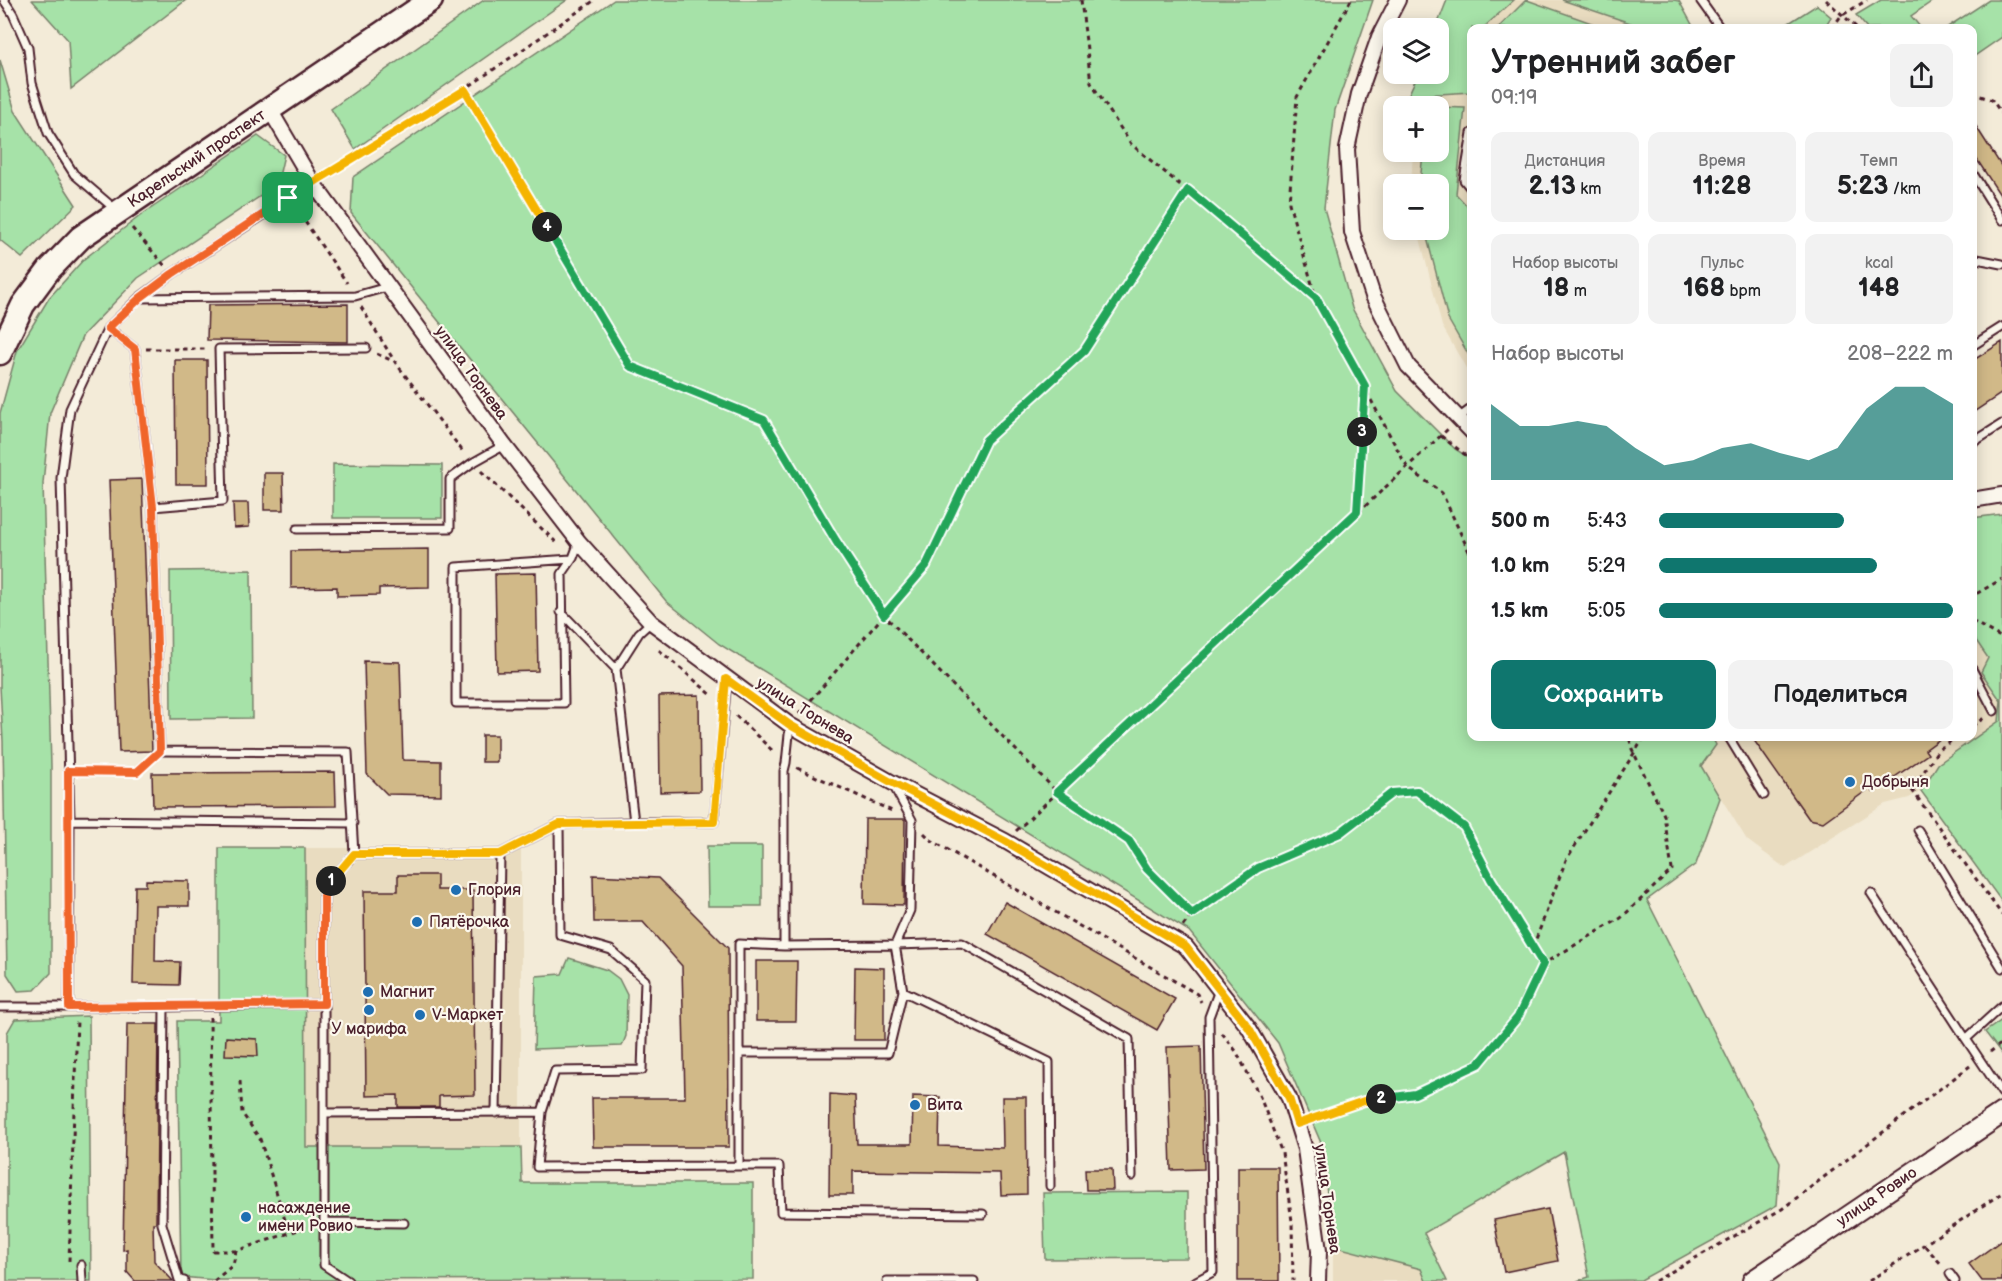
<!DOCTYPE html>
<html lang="ru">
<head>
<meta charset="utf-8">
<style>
	body { margin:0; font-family:"Balsamiq Sans",sans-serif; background:#f2f2f2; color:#202124; height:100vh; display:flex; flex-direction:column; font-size:22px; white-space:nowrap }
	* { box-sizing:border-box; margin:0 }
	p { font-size:20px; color:#757577 }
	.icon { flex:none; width:33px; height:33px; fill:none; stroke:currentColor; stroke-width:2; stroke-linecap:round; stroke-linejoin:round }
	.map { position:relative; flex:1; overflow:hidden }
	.panel { position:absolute; left:1467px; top:24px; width:510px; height:717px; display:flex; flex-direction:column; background:#fff; border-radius:12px; box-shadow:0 3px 15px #0003 }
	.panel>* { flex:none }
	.controls { position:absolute; left:1383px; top:18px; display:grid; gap:12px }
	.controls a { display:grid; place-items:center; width:66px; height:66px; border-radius:12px; background:#fff; box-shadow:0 3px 15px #0003; font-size:30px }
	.pin { position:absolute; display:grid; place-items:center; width:51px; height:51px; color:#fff; margin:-26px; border-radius:12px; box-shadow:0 3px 9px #0006 }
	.km { position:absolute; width:30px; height:30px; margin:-15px; border-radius:50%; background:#222; color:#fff; font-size:16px; line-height:30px; text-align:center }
	.round { display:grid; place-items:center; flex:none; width:63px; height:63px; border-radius:12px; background:#f2f2f2 }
	.head { display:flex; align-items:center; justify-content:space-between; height:102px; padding:0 24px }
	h1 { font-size:33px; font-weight:700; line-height:45px }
	.stats { display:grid; grid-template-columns:repeat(3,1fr); gap:9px; height:102px; padding:6px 24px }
	.stats div { display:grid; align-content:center; border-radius:12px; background:#f2f2f2; text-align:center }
	.stats b { font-size:26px; font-weight:700 }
	.stats small { font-size:16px; font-weight:400 }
	.stats p { font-size:16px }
	.chart { height:168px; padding:12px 24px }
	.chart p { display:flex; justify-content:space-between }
	.chart svg { width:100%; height:108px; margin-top:6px; fill:#0f766e; opacity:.7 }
	.primary-button { display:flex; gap:12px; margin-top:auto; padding:12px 24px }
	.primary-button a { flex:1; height:69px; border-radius:12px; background:#0f766e; color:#fff; font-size:24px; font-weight:700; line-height:69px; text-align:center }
	.primary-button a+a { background:#f2f2f2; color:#202124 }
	ul { padding:0 24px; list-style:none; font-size:20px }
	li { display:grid; grid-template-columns:96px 72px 1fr; align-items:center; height:45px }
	li i { height:15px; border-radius:8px; background:#0f766e }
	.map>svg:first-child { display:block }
</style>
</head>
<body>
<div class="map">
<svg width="2002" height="1281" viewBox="0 0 2002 1281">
	<rect width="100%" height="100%" fill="#f3ebd8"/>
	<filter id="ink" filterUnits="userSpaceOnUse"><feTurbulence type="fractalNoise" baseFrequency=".0167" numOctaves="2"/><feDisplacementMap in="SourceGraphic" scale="12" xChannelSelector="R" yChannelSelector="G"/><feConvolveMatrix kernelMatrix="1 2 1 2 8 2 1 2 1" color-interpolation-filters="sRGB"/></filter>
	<g filter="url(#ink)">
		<path fill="#e9dcc0" d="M 1455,0 L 1659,0 L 1692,28 L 1472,28 L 1471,377 L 1442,326 L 1418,230 L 1438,230 L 1438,184 L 1411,184 L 1413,152 L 1438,152 L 1438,106 L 1417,106 L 1419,82 L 1438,74 Z
			M 1973,636 L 1988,658 L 1981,672 L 2001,701 L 1999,721 L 1938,764 L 1921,791 L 1909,798 L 1885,804 L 1785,868 L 1747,840 L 1701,766 L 1716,745 L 1712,737 L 1972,736 Z
			M 305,848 L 521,848 L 521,1147 L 305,1147 Z
			M 1333,1246 L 1421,1269 L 1426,1281 L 1333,1281 Z"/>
		<path fill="#a6e2a8" stroke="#78806a" stroke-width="1.5" d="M 32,0 L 186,0 L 71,89 L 68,40 Z
			M 484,0 L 567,0 L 355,149 L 331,109 Z
			M 614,0 L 1373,0 L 1335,110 L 1324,208 L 1352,308 L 1397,391 L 1455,449 L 1471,459 L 1472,736 L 1712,737 L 1716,745 L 1701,766 L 1720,798 L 1696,864 L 1647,900 L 1780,1162 L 1777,1205 L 1641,1280 L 1577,1281 L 1589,1277 L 1564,1152 L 1424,1233 L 1447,1281 L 1426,1281 L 1421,1269 L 1333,1246 L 1321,1143 L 1278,1043 L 1189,931 L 719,644 L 666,601 L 351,213 L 353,177 Z
			M 1447,0 L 1514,0 L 1483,28 L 1472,28 L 1471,92 L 1408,96 L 1418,74 L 1438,74 L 1438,28 L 1436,28 Z
			M 1526,0 L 1527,0 L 1600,26 L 1595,28 L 1498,28 Z
			M 1562,0 L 1674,0 L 1679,1 L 1694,28 L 1645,28 Z
			M 1881,0 L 1934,0 L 1911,16 L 1921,28 L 1867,28 L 1856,15 Z
			M 1989,0 L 2002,0 L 2002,37 L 1973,57 L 1972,28 L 1946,28 Z
			M 1817,5 L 1831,17 L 1824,28 L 1781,28 Z
			M 0,60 L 15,111 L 76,205 L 22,258 L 0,240 Z
			M 1439,107 L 1465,108 L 1456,194 L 1471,210 L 1471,359 L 1448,319 L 1425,230 L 1438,230 L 1438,184 L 1420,184 L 1423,152 L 1438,152 Z
			M 258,136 L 284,155 L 277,185 L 138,278 L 83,335 L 50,413 L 43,483 L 51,766 L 51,973 L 35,990 L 18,991 L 7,974 L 3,741 L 0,687 L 0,413 L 17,351 L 49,298 L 84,259 L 140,216 Z
			M 333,464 L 442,465 L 442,518 L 333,518 Z
			M 2002,514 L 2002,902 L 1921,791 L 1938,764 L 1999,721 L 2001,701 L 1981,672 L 1988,658 L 1973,636 L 1972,518 Z
			M 251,570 L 252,718 L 171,719 L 170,571 Z
			M 707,846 L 762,846 L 762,906 L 708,906 Z
			M 219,848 L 305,848 L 306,1147 L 521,1147 L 522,1183 L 753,1183 L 753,1279 L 215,1280 L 181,1277 L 177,1021 L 219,1021 Z
			M 569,958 L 607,970 L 619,979 L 627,995 L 626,1036 L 622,1046 L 534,1049 L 536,976 L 562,974 Z
			M 89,1016 L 91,1281 L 7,1281 L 7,1033 L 15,1019 Z
			M 2002,1020 L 2002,1054 L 1985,1032 Z
			M 1187,1192 L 1187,1258 L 1045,1259 L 1043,1193 Z"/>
		<path fill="#d1b988" stroke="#4a1f2b" stroke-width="1.5" d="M 1972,120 L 2002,167 L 2002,198 L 1972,152 Z
			M 348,304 L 348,342 L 207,340 L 208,305 Z
			M 2002,342 L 2002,393 L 1972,413 L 1972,361 Z
			M 175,360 L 207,360 L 208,484 L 176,484 Z
			M 264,473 L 283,473 L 284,510 L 264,510 Z
			M 142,479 L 152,751 L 119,752 L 109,480 Z
			M 233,503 L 248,503 L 249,527 L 234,528 Z
			M 429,549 L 429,587 L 379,588 L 379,595 L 337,596 L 337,587 L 291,588 L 291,551 Z
			M 536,573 L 538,671 L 497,672 L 495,574 Z
			M 364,661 L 400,662 L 403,760 L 441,761 L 441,795 L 387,794 L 367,774 Z
			M 699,695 L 700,791 L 660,792 L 659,696 Z
			M 482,735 L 497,735 L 497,762 L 482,762 Z
			M 1751,736 L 1944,736 L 1925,750 L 1928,754 L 1873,792 L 1870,788 L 1823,822 L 1809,819 Z
			M 335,772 L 336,806 L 153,807 L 152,773 Z
			M 865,819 L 905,819 L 904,905 L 864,904 Z
			M 398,875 L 437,875 L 437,890 L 473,890 L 475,1095 L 439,1096 L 439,1107 L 398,1107 L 398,1095 L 366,1096 L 364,891 L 398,891 Z
			M 593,875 L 658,878 L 728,948 L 729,1147 L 593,1147 L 592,1098 L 685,1098 L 682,966 L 643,922 L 594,922 Z
			M 146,880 L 189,881 L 189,906 L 156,906 L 155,961 L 180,962 L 179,985 L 133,984 L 135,886 L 146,886 Z
			M 1005,902 L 1175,999 L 1157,1030 L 987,934 Z
			M 756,961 L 797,961 L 796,1021 L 756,1021 Z
			M 855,967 L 884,968 L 884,1040 L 854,1040 Z
			M 127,1024 L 158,1024 L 156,1223 L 153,1223 L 154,1261 L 173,1281 L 135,1281 L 127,1272 L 127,1249 L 123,1250 Z
			M 226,1037 L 257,1039 L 258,1056 L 225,1055 Z
			M 1201,1046 L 1204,1169 L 1171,1170 L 1167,1047 Z
			M 830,1094 L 855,1096 L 857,1144 L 912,1144 L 913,1096 L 940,1097 L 939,1146 L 1003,1148 L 1002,1097 L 1026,1097 L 1027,1194 L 1001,1195 L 1000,1173 L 853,1171 L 853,1195 L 829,1195 Z
			M 1238,1167 L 1278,1167 L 1279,1281 L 1238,1281 Z
			M 1085,1169 L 1112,1169 L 1113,1190 L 1086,1190 Z
			M 1548,1209 L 1558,1261 L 1504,1272 L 1494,1220 Z
			M 2002,1240 L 2002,1281 L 1982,1281 L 1969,1264 Z"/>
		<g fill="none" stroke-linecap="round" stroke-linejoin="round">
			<g stroke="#4a1f2b" stroke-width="11">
				<path id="service" d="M 4,0 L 13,14 L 28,48 L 32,83 L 48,133 L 74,174 L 116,210
					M 1700,0 L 1720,28
					M 1472,133 L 1464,180 L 1472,190
					M 1972,172 L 2002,220
					M 1972,258 L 2002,264
					M 139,298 L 355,296 L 387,287
					M 108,328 L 135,349 L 153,507
					M 1972,346 L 2002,327
					M 1457,419 L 1472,408
					M 1972,443 L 2002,424
					M 297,529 L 450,528 L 450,479 L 472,463 L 504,445
					M 571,559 L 456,567 L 456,703 L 564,703 L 562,574 L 573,558 L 579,542
					M 561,612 L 616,669
					M 1972,669 L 1994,711
					M 1728,736 L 1764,795
					M 70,820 L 353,823
					M 634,822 L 714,822 L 727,679
					M 559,824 L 560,935 L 611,950 L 645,980 L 642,1070 L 555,1071 L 542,1112 L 537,1167 L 739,1166 L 739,944 L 784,946 L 895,945 L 910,910 L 912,820 L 893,785
					M 1918,830 L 2002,968
					M 354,854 L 500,854 L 559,824 L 634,822 L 616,669 L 639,633 L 651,622
					M 1871,893 L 1966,1039
					M 784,946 L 784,771 L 786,763 L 790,725
					M 903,991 L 1049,1062 L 1050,1186
					M 2002,1006 L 1966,1039 L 2002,1093
					M 0,1007 L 164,1007 L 162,1224 L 179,1280 L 184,1281
					M 69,1007 L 70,820 L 61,478 L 70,409 L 108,328 L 139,298 L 172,274 L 313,183
					M 164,1007 L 324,1004
					M 739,1053 L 888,1053 L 903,991 L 895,945 L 962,943 L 1129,1039 L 1132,1176
					M 325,1113 L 542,1112
					M 496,1113 L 500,854
					M 739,1166 L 779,1166 L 781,1212 L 983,1214
					M 324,1222 L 404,1223
					M 81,1265 L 82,1281
					M 1950,1274 L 1955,1281
					M 348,1281 L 324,1265 L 324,889 L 354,854 L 348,752 L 160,751 L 153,507 L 223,501 L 219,349 L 366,348
					M 887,1281 L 974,1281
					M 1196,1281 L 1213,1272 L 1209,1017 L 1219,990"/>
			</g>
			<g stroke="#4a1f2b" stroke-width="18">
				<path id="minor" d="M 1398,0 L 1379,37 L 1359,94 L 1347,149 L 1352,232 L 1373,296 L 1408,366 L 1472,432
					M 270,110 L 313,183 L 504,445 L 579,542 L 651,622 L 790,725 L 891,782 L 1005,841 L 1186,947 L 1249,1028 L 1289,1098 L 1305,1149 L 1319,1251 L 1318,1281
					M 1972,500 L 2002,495"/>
			</g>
			<g stroke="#4a1f2b" stroke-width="24">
				<path id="secondary" d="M 1753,1281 L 2002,1113"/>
			</g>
			<g stroke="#4a1f2b" stroke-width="27">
				<path id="primary" d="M 0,353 L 23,305 L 49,270 L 81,237 L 431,0"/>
			</g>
			<path stroke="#4a1f2b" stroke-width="3" stroke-dasharray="4.5 4.5" stroke-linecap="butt" d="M 1081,0 L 1091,83 L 1131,144 L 1315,297
				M 1351,0 L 1297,97 L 1289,203 L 1316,298 L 1407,467 L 1442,493 L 1472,558
				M 1826,0 L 1857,28
				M 1832,28 L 1841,16 L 1867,0
				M 465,89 L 630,366 L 764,420 L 836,541 L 884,615 L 1057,792 L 1129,841 L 1147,869 L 1192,914
				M 1972,93 L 1992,100 L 2002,114
				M 325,176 L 465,89 L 595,0
				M 295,207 L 347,283
				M 132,228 L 165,266
				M 361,307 L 395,362 L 464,453
				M 146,349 L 208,349
				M 377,354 L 393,361
				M 1441,436 L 1472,460
				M 481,471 L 559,545
				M 1357,512 L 1365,388
				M 1972,601 L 1976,594 L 2002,579
				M 1972,621 L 2002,638
				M 659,650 L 713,696
				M 799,714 L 926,566 L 986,440 L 1084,351 L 1188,190
				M 736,716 L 775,753
				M 1972,726 L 1984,718
				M 1958,736 L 1938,750 L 1912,790 L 2002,915
				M 797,768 L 892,811
				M 79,771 L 137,772 L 151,759
				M 1016,831 L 1448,429
				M 924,833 L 931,840 L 1197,994 L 1201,1002
				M 1183,926 L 1192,914 L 1258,868 L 1340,833 L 1391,793 L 1417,791 L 1464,827 L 1491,879 L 1543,964
				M 1533,947 L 1566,860 L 1645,736
				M 210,1017 L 213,1251 L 236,1251
				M 1222,1033 L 1236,1051 L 1260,1097 L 1282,1153 L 1292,1221 L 1293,1281
				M 1990,1052 L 2002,1043
				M 240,1081 L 242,1113 L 260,1139 L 289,1233
				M 1310,1119 L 1364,1101 L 1415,1094 L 1479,1064 L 1518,1017 L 1543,964 L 1621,918 L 1672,870 L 1664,815 L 1632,749 L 1629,736
				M 1925,1246 L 1943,1266
				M 69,1261 L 77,1019
				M 214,1281 L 233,1265 L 236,1251 L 313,1225
				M 1655,1281 L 1782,1209 L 1970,1066
				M 1869,1281 L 2002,1193"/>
			<use href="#service" stroke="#fbf7ec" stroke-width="7"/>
			<use href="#minor" stroke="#fbf7ec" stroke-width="14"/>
			<use href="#secondary" stroke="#fbf7ec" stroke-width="20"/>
			<use href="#primary" stroke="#fbf7ec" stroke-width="22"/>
		</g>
	</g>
	<g fill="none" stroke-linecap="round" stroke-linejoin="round" filter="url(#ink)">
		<g stroke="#fff" stroke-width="12">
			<path id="split-1" d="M 288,198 L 172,274 L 140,298 L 108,328 L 135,349 L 153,507 L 160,751 L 137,772 L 68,771 L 69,1007 L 324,1004 L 324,889 L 331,881"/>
		</g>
		<g stroke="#fff" stroke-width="12">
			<path id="split-2" d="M 331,881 L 354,854 L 500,854 L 559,824 L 714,822 L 726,679 L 790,725 L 891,782 L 1005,841 L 1186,947 L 1249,1028 L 1289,1098 L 1297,1124 L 1364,1101 L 1381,1099"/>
		</g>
		<g stroke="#fff" stroke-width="12">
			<path id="split-3" d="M 1362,432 L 1357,512 L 1057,792 L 1129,841 L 1147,869 L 1192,914 L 1258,868 L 1340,833 L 1392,793 L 1417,791 L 1464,827 L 1491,879 L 1543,964 L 1518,1017 L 1479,1064 L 1415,1094 L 1381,1099"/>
		</g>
		<g stroke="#fff" stroke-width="12">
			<path id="split-4" d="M 547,227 L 630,366 L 764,420 L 836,541 L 884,615 L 926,566 L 986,440 L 1084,351 L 1188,190 L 1316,298 L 1365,386 L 1362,432"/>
		</g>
		<g stroke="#fff" stroke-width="12">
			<path id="split-5" d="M 288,198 L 465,90 L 547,227"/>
		</g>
		<use href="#split-1" stroke="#f0652b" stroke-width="8"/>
		<use href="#split-2" stroke="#f5b400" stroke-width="8"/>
		<use href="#split-3" stroke="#22a559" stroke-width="8"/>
		<use href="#split-4" stroke="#22a559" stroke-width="8"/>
		<use href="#split-5" stroke="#f5b400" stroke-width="8"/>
	</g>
	<g fill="#1f6fb2" stroke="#fbf7ec" stroke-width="2">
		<circle cx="1850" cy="782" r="6"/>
		<circle cx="456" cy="890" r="6"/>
		<circle cx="417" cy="922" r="6"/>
		<circle cx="368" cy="992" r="6"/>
		<circle cx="369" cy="1010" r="6"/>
		<circle cx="420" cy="1015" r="6"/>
		<circle cx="915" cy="1105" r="6"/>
		<circle cx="246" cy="1217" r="6"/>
	</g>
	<g text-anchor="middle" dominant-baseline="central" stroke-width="4.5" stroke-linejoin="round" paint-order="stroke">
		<g font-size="16" fill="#4a1f2b" stroke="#fbf7ec">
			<text transform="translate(197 159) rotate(-34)">Карельский проспект</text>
			<text transform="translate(471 373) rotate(54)">улица Торнева</text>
			<text transform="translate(805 711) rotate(32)">улица Торнева</text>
			<text transform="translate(1877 1197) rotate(-34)">улица Ровио</text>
			<text transform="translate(1327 1199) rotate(82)">улица Торнева</text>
		</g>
		<g font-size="16" fill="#4a1f2b" stroke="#fbf7ec" text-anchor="start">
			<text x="1862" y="782">Добрыня</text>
			<text x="468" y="890">Глория</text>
			<text x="429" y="922">Пятёрочка</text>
			<text x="380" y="992">Магнит</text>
			<text x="432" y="1015">V-Маркет</text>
			<text x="369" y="1029" text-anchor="middle">У марифа</text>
			<text x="927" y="1105">Вита</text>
			<text x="258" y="1208">насаждение<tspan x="258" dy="18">имени Ровио</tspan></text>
		</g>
	</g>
</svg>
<div class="controls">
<a><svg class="icon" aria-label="layers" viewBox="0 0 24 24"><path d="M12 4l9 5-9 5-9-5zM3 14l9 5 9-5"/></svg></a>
<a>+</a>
<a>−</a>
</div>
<div class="pin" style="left:288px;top:198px;background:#1e9e55"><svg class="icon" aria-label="arrive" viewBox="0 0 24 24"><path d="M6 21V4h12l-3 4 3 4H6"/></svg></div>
<b class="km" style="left:331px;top:881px">1</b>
<b class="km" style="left:1381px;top:1099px">2</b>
<b class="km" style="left:1362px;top:432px">3</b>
<b class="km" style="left:547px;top:227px">4</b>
<section class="panel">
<div class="head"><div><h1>Утренний забег</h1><p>09:19</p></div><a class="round"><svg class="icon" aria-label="share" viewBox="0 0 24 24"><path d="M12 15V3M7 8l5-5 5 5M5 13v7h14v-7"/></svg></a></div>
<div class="stats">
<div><p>Дистанция</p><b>2.13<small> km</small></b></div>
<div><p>Время</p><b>11:28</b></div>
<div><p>Темп</p><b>5:23<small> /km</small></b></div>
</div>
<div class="stats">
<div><p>Набор высоты</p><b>18<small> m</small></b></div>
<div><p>Пульс</p><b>168<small> bpm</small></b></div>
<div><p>kcal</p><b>148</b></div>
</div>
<div class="chart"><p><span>Набор высоты</span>208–222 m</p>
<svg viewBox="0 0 160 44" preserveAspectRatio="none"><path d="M0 44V13L10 22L20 22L30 20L40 22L50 31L60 38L70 36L80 31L90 29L100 33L110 36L120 31L130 15L140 6L150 6L160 13V44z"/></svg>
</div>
<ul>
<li><b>500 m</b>5:43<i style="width:63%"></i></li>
<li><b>1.0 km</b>5:29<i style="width:74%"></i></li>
<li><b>1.5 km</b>5:05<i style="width:100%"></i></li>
</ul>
<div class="primary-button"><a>Сохранить</a><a>Поделиться</a></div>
</section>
</div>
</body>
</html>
